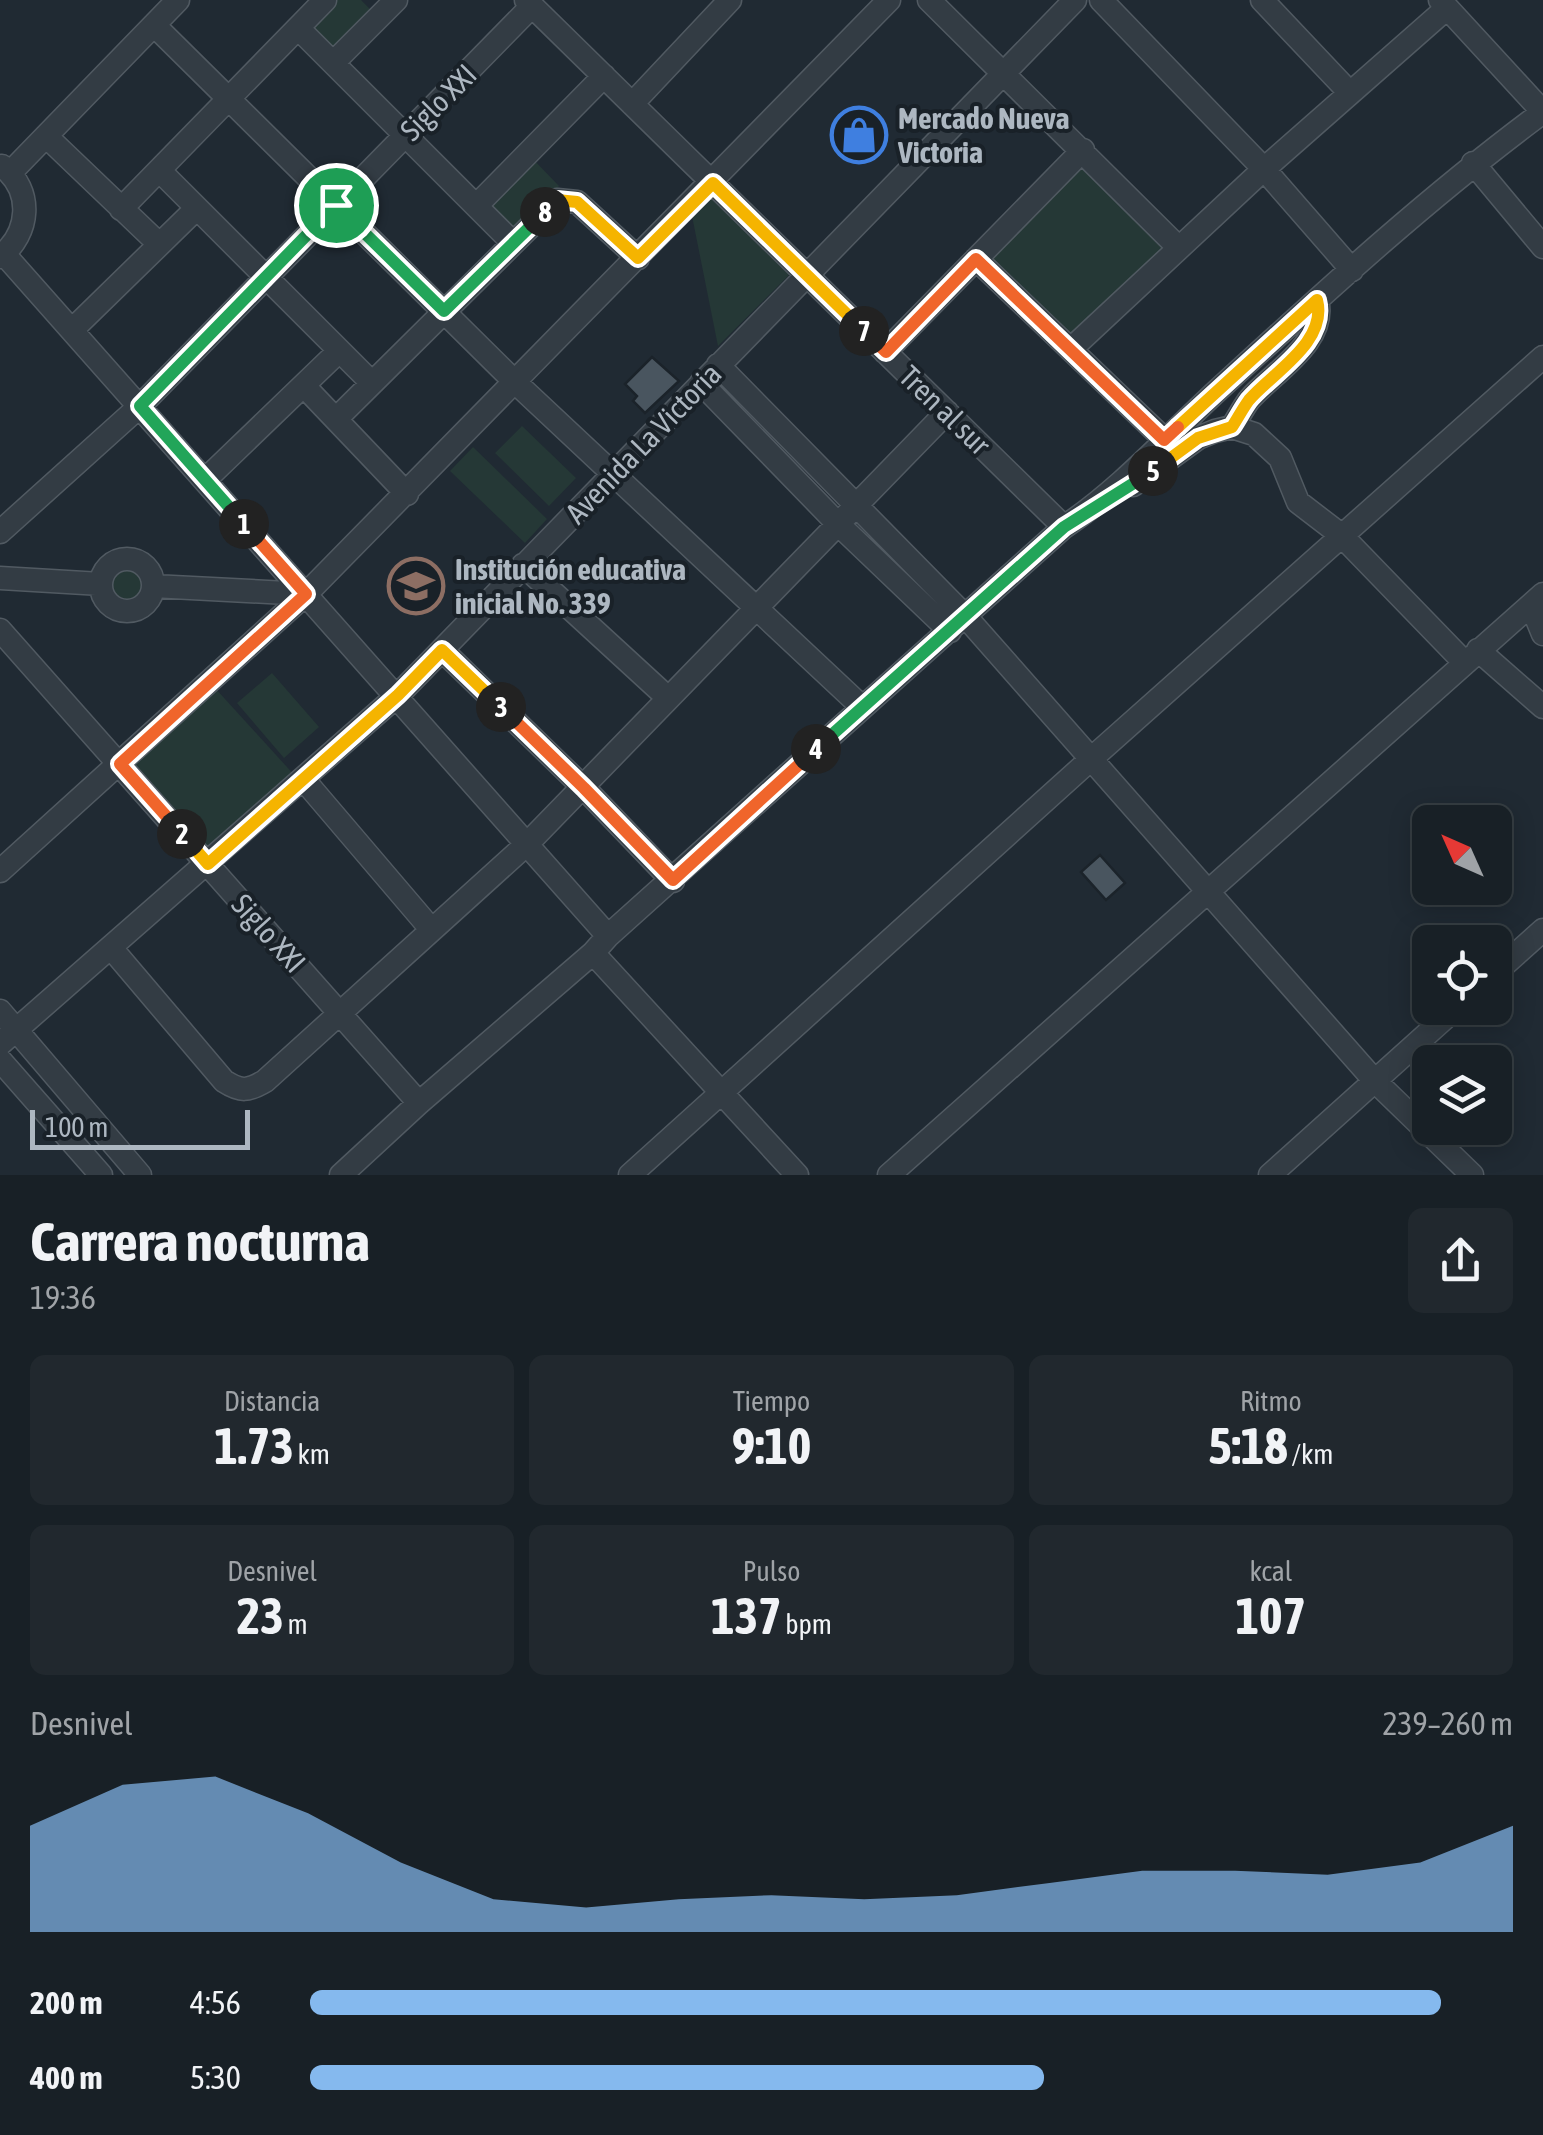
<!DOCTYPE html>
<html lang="es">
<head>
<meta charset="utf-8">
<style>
	body { margin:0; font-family:"Asap Condensed",sans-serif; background:#21282e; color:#f1f3f6; height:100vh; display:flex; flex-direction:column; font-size:38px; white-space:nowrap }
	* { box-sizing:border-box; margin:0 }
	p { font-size:32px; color:#9fa3a7 }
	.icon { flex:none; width:55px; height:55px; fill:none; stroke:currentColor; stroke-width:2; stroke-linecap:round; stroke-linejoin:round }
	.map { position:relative; height:1175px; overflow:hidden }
	.side { display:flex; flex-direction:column; background:#182026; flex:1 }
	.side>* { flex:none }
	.needle { width:65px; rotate:315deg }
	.buttons { position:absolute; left:1412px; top:805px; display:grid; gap:20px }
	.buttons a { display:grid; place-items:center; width:100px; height:100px; border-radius:15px; background:#182026; box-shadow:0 5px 25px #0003,0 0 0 2px #363e43; font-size:50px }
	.scale { position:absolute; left:30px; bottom:25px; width:220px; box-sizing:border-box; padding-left:10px; border:5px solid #adb7c1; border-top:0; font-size:28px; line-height:35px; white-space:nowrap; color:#adb7c1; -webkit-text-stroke:8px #192128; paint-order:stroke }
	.pin { position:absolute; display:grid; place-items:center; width:85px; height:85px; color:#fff; margin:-42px; border:5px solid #fff; border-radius:50%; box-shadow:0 2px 10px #0007 }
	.km { position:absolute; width:50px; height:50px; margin:-25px; border-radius:50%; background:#222; color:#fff; font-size:28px; line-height:50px; text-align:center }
	.round { display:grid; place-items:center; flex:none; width:105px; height:105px; border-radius:15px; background:#21282e }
	.head { display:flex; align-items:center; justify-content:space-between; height:170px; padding:0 30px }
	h1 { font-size:55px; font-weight:700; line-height:75px }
	.stats { display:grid; grid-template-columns:repeat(3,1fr); gap:15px; height:170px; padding:10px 30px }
	.stats div { display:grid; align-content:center; border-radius:15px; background:#21282e; text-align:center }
	.stats b { font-size:50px; font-weight:700 }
	.stats small { font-size:28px; font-weight:400 }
	.stats p { font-size:28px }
	.chart { height:280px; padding:20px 30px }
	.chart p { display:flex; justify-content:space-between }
	.chart svg { width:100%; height:180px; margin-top:10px; fill:#85b9ee; opacity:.7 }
	ul { padding:0 30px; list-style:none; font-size:32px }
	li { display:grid; grid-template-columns:160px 120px 1fr; align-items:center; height:75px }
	li i { height:25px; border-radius:12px; background:#85b9ee }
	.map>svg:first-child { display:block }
</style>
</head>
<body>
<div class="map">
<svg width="1543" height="1175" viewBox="0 0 1543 1175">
	<rect width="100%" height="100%" fill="#202a33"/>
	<path fill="#253836" d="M 333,0 L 361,0 L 375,14 L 335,55 L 307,26 Z
		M 531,157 L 559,186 L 512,233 L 482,206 Z
		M 1085,163 L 1172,249 L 1071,342 L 988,260 Z
		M 712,194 L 789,275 L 718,346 L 692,216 Z
		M 522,426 L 576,478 L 549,506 L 495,453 Z
		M 473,447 L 547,519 L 525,543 L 450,471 Z
		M107 584a20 20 0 1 1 40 0a20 20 0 1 1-40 0Z
		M 272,673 L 319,727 L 284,758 L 237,703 Z
		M 215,688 L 297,778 L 209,855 L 132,764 Z"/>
	<path fill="#49555f" stroke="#1b232a" stroke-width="2.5" d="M 652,357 L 679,381 L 645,413 L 633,401 L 637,396 L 625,384 Z
		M 1100,855 L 1125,883 L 1106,900 L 1081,872 Z"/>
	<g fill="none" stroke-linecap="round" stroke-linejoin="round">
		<g stroke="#515a62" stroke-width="25">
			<path id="minor" d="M 526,0 L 1064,527
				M 929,0 L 1179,248
				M 1101,0 L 1264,169 L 1352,270
				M 1262,0 L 1350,93
				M 154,25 L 515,382 L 862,707
				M 298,28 L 512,242
				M 334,62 L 396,0
				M 632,104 L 730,0
				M 46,136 L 159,244
				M 1473,163 L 1543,247
				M 159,170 L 372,383
				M 10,173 L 178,0
				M 477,205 L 604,76
				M 121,209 L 325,0
				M 4,254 L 608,936
				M 0,257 C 30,233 34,191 2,166
				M 976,259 L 1164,439
				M 72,330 L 197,208
				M 1071,349 L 1264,169 L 1447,8
				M 885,352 L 1083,150
				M 718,365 L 966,617 L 1374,1080 L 1472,1175
				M 701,383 L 839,525 L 950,631
				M 304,386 L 407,494
				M 336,419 L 557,200 L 577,202 L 638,258
				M 1232,427 C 1238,418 1243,408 1249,400 C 1272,373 1328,342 1317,300
				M 205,480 L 339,351
				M 1133,485 L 1198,438 L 1215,431 L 1232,427 L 1254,434 L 1280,458 L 1298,502 L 1341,535 L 1465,663
				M 0,532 L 140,406 L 532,6
				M101 585a26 26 0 1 1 52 0a26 26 0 1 1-52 0Z
				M 523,565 L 668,698
				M 0,578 L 101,584
				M 153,586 L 306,594
				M 1531,605 L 1543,634
				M 0,630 L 419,1103
				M 442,650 L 584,788 L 673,881
				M 1478,650 L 1543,707
				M 304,780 L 431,929
				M 0,871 L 306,594 L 889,0
				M 112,949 L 224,1081 C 241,1092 248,1091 265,1081 L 528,843 L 947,412
				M 593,953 L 797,1175
				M 1495,973 L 1543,930
				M 0,1011 L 140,1175
				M 0,1044 L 398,695 L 1075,0
				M 0,1060 L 101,1175
				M 341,1175 L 419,1103 L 593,953 L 608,936 L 1064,527 C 1121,489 1167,437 1218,390 C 1323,294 1428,197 1543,112 L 1440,0
				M 630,1175 L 1091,759 L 1543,357
				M 889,1175 L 1543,594
				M 1270,1175 L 1456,1008"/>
		</g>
		<use href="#minor" stroke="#333c44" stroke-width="22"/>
	</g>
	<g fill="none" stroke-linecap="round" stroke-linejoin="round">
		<g stroke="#fff" stroke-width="20">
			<path id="split-1" d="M 244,524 L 140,406 L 336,205"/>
		</g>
		<g stroke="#fff" stroke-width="20">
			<path id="split-2" d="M 182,834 L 120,764 L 306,594 L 244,524"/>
		</g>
		<g stroke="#fff" stroke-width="20">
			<path id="split-3" d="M 182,834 L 208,864 L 398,695 L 442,650 L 501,707"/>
		</g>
		<g stroke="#fff" stroke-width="20">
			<path id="split-4" d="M 501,707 L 584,788 L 673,880 L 816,749"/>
		</g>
		<g stroke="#fff" stroke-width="20">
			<path id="split-5" d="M 816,749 L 1064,527 L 1153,471"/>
		</g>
		<g stroke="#fff" stroke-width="20">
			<path id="split-6" d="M 1153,471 L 1198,438 L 1232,427 C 1238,418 1243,408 1249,400 C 1272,373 1328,342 1317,300 L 1178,427"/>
		</g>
		<g stroke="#fff" stroke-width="20">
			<path id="split-7" d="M 864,331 L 886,352 L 976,259 L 1164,440 L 1178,427"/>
		</g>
		<g stroke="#fff" stroke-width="20">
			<path id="split-8" d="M 545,212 L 557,200 L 577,202 L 638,258 L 713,183 L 864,331"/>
		</g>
		<g stroke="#fff" stroke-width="20">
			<path id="split-9" d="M 336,205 L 444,311 L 545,212"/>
		</g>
		<use href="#split-1" stroke="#22a559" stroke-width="12"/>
		<use href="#split-2" stroke="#f0652b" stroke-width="12"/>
		<use href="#split-3" stroke="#f5b400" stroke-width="12"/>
		<use href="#split-4" stroke="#f0652b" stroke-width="12"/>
		<use href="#split-5" stroke="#22a559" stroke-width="12"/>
		<use href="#split-6" stroke="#f5b400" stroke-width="12"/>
		<use href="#split-7" stroke="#f0652b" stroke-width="12"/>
		<use href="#split-8" stroke="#f5b400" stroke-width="12"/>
		<use href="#split-9" stroke="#22a559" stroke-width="12"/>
	</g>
	<defs>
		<g id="shop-ring" transform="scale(2.875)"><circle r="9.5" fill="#192128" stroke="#3f7fe0" stroke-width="1.5"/><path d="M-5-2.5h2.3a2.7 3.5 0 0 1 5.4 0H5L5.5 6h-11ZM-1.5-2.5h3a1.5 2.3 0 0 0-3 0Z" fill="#3f7fe0"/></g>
		<g id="school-ring" transform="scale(2.875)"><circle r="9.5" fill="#192128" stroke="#8d6e63" stroke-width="1.5"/><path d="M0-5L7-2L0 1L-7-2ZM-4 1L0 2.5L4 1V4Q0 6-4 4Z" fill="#8d6e63"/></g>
	</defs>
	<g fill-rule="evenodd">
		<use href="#shop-ring" x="859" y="135"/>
		<use href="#school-ring" x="416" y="586"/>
	</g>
	<g text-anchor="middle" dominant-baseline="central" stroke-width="8" stroke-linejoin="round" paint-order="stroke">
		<g font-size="30" fill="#adb7c1" stroke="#192128">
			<text transform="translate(438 102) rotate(-45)">Siglo XXI</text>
			<text transform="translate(945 410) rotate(44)">Tren al sur</text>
			<text transform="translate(643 443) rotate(-46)">Avenida La Victoria</text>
			<text transform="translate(269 933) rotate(48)">Siglo XXI</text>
		</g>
		<g font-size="30" font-weight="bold" fill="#adb7c1" stroke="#192128" text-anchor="start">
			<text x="898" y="118">Mercado Nueva<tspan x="898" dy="34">Victoria</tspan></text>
			<text x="455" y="569">Institución educativa<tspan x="455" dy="34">inicial No. 339</tspan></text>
		</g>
	</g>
</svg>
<div class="buttons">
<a><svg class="needle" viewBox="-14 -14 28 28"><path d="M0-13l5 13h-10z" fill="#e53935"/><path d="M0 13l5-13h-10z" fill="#9fa3a7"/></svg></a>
<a><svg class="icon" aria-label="locate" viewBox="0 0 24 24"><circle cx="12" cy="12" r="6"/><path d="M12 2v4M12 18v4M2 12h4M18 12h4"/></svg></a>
<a><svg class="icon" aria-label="layers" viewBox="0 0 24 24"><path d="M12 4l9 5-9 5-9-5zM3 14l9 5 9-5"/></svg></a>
</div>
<div class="scale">100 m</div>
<div class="pin" style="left:336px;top:205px;background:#1e9e55"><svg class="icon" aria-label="arrive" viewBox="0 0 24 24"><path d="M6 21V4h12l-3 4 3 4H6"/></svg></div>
<b class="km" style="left:244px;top:524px">1</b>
<b class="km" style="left:182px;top:834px">2</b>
<b class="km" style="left:501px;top:707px">3</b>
<b class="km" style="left:816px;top:749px">4</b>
<b class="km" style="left:1153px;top:471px">5</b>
<b class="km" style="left:864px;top:331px">7</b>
<b class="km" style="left:545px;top:212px">8</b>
</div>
<section class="side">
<div class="head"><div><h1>Carrera nocturna</h1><p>19:36</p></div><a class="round"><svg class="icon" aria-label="share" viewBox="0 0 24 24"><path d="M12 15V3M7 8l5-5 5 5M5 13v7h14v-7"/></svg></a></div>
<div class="stats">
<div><p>Distancia</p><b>1.73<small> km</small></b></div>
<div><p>Tiempo</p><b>9:10</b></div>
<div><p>Ritmo</p><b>5:18<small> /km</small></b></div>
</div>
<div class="stats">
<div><p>Desnivel</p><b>23<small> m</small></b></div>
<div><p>Pulso</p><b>137<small> bpm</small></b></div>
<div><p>kcal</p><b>107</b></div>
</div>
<div class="chart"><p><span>Desnivel</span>239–260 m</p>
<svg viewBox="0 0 160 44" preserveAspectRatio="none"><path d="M0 44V18L10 8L20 6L30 15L40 27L50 36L60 38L70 36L80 35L90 36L100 35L110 32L120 29L130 29L140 30L150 27L160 18V44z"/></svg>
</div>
<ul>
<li><b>200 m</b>4:56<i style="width:94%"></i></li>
<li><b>400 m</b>5:30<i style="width:61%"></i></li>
</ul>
</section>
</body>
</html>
